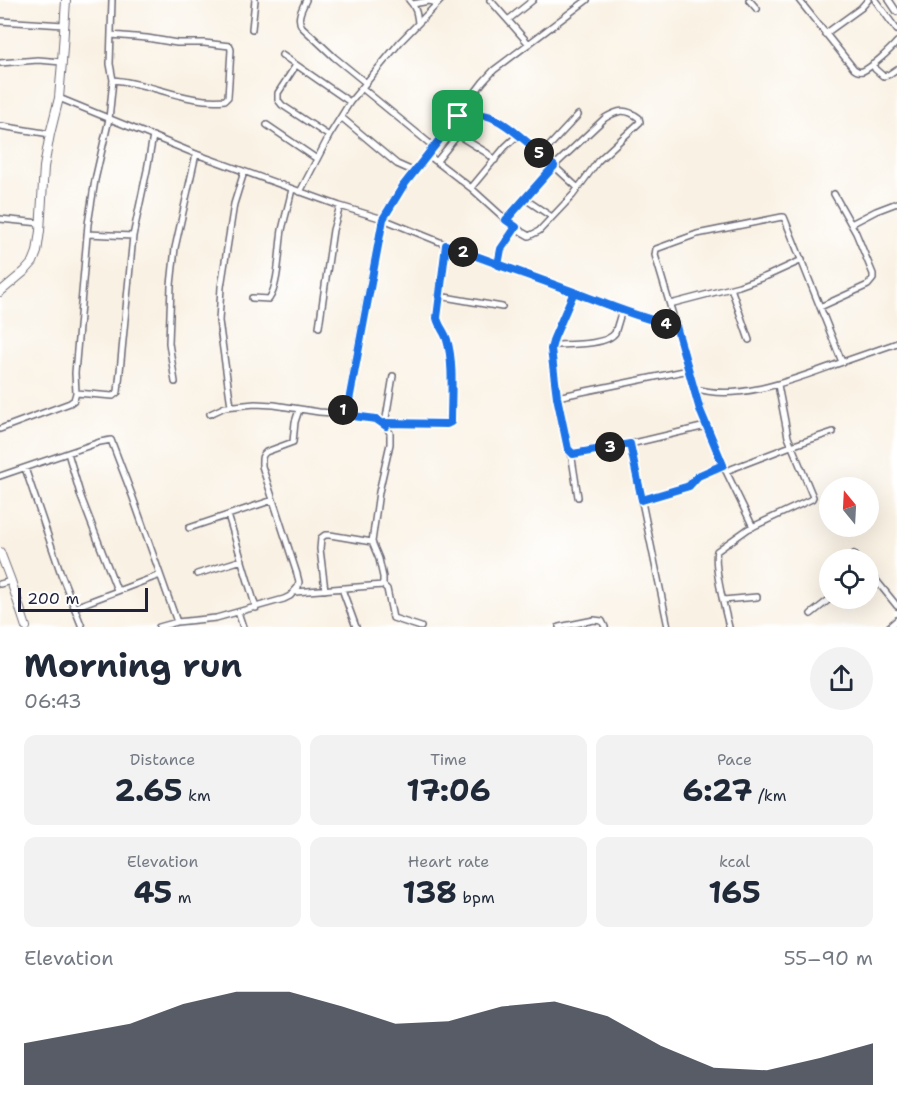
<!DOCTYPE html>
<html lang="en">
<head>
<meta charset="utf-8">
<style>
	body { margin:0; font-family:"Shantell Sans",sans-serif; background:#f2f2f3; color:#1f2937; height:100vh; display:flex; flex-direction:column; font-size:22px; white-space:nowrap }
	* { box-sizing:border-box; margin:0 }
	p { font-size:20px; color:#747a83 }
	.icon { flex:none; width:33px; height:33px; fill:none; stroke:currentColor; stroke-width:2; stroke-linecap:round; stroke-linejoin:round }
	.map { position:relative; height:627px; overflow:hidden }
	.details { display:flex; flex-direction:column; background:#fff; flex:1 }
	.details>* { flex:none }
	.needle { width:39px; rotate:342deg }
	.buttons { position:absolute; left:819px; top:477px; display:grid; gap:12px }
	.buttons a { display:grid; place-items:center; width:60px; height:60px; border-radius:50%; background:#fff; box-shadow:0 6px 24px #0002; font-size:30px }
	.scale { position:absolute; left:18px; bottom:15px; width:130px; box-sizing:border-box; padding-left:6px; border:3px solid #22223b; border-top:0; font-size:16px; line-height:21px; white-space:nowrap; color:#22223b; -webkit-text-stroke:4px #fff; paint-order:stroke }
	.pin { position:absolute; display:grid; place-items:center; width:51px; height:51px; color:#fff; margin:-26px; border-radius:12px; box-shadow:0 3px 9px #0006 }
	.km { position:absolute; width:30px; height:30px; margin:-15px; border-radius:50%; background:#222; color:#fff; font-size:16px; line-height:30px; text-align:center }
	.round { display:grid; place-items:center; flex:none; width:63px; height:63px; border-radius:32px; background:#f2f2f3 }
	.head { display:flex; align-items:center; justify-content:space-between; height:102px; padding:0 24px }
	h1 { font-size:33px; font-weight:700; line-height:45px }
	.metrics { display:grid; grid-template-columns:repeat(3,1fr); gap:9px; height:102px; padding:6px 24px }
	.metrics div { display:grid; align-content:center; border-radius:12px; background:#f2f2f3; text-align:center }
	.metrics b { font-size:30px; font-weight:700 }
	.metrics small { font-size:16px; font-weight:400 }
	.metrics p { font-size:16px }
	.chart { height:168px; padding:12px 24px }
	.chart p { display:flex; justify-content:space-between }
	.chart svg { width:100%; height:108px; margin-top:6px; fill:#111827; opacity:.7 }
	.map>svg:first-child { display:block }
</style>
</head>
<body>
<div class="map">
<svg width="897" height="627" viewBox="0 0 897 627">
	<rect width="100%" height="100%" fill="#fff"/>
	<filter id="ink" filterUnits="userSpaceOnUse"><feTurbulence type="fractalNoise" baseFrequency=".0167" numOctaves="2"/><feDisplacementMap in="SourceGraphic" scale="12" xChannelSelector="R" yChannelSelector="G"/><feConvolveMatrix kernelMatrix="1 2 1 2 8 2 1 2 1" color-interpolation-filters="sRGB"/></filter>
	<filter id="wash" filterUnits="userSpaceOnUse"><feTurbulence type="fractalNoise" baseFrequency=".008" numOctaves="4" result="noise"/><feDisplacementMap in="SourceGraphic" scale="24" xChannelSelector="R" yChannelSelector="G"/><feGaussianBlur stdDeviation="1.35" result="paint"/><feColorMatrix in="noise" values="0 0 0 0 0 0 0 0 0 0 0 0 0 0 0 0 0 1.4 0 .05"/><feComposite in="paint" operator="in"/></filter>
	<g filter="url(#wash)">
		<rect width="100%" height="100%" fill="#f9f1e3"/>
	</g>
	<g filter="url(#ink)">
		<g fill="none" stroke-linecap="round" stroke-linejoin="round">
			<g stroke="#6d6a76" stroke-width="8">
				<path id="street" d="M 306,0 C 302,9 296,18 302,27 L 334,57 L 366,83
					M 409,0 C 416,7 417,14 418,23
					M 490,0 L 529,44
					M 749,0 L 757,9
					M 799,0 L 854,69 C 857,71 858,72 863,71 C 872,67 890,50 897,42
					M 875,0 L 897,30
					M 889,0 L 897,12
					M 413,4 L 429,1 L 438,3
					M 508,20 L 533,0
					M 0,21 L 64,25
					M 252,29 L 255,0
					M 825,34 L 861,8 L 868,0
					M 111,35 L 147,38 L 177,43 L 204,43 L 230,46 L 231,50 L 228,97 L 225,100 C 187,104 151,83 113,80
					M 282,55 L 350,102
					M 0,63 L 38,60 L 62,62
					M 873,64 L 875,69 L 883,76 L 888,75 L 897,69
					M 296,65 L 278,93 L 278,100 L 282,105 L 329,136
					M 362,88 L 434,147
					M 59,98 L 196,154 L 340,206 L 383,219 L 482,259 L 525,274 L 614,307 L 661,323 L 676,326
					M 341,117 L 397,164 L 415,172
					M 267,125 L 317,159
					M 1,126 L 50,134
					M 448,129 L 487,153 L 495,160
					M 428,155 L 471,188 L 503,217 L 522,232 L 529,236 L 539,231 L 573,195 L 598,161 L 640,122 L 639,118 C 626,108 618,110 605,118 L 554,166 C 539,153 501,115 482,115 C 477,115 473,118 469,121 L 458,116
					M 541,155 L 578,115
					M 437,161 L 469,121
					M 471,188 L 505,147 L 519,134
					M 300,192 L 329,136 L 350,102 L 400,42 L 441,0
					M 525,199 L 552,217
					M 0,219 L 40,223
					M 506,220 L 554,166 L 578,188
					M 851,224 L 876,211 L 897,203
					M 87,234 L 133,236
					M 498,265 L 501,249 L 516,227
					M 731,288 L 749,340
					M 574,292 L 554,338 L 551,349 L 557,397 L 569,449 L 571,452 L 578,497
					M 439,296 L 502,307
					M 252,298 L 269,299 C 279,285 279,248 282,230 C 285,217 289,203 292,189
					M 670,304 L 739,286 L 767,276 L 802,260
					M 820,307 L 868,285 L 873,279 L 873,274 L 856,233 L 834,194
					M 319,327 L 333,230 L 340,206
					M 553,345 C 568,344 606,346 615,333 L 622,310
					M 175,382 L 169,343 L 171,285 L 175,248 L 196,154
					M 694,388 C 738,403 798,378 840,363 C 859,356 878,350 897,343
					M 76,393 L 113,396 L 118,392 L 133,236 L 147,170 L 153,136
					M 557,397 L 689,370
					M 231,406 L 219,321 L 221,287 L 234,204 L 244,172
					M 210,414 L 225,407 L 255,404 L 274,405 L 319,412 L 346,414 L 376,419 L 386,426 L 390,433 L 390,444 L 379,492 L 372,542 L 379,559 L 383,577 L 383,585 L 387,589 L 393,618 L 421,627
					M 346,414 L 367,298 L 383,219 L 394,199 L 483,82 L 494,70 L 587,0
					M 385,423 L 447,424 L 451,421 C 451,397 454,363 447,340 C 445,332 439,327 437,318 L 446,245
					M 385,424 L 393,376
					M 0,429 L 70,403 L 74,400 L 76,393 L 75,373 L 88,224 L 95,180 L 109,119 L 113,80 L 110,64 L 112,0
					M 630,444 L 668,627
					M 571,452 L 573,454 L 630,444 L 706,426
					M 68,453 L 81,497 L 117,590
					M 25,468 L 61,574 L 82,627
					M 726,471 L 791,446 L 833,432
					M 0,476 L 100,442 L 111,440 L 132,495 L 177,622
					M 642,500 L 686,487 L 698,476 L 723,465
					M 228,515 L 256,608
					M 753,527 L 722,463 L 706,426 L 655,255 L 656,249 L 697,234 L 782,217 L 784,217 L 842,362
					M 189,528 L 273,500
					M 854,554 L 859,560
					M 868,570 L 897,606
					M 197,574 L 242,560
					M 0,584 L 11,581
					M 342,589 L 356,627
					M 325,590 L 320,549 L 321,538 L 325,535 L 330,535 L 372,542
					M 295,592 L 383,585
					M 723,600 L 757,597
					M 75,607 L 160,575
					M 238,612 L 243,627
					M 811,614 L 831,598
					M 159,627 L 177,622 L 216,618 L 284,599 L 290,596 L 298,587 L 299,582 L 297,574 L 262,466 C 262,459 261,456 266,452 L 293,442 L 295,422 L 299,410
					M 559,627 L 594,620 L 602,621 L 605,627
					M 729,627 C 725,611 713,565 717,551 L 748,529 L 812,499 L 813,497 L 788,437 L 778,385
					M 889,627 L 897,620"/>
			</g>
			<g stroke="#6d6a76" stroke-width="10">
				<path id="secondary" d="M 0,292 L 25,271 L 33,262 L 37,252 L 40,231 L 44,167 L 50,134 L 59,98 L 62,62 L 66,0
					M 0,552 L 11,581 L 26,627"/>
			</g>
			<use href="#street" stroke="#fff" stroke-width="5"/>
			<use href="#secondary" stroke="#fff" stroke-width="8"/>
		</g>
	</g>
	<g fill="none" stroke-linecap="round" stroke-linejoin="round" filter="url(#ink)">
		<g stroke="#fff" stroke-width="12">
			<path id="route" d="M 458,116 L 403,186 L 383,219 L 348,406 L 338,414 L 376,419 L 386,426 L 385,423 L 447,424 L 451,422 C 451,397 454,363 447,340 C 445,332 439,327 437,318 L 446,245 L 574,292 L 554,338 L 551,349 L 557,397 L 568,449 L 573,454 L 630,444 L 642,500 L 686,487 L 689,486 L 698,476 L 723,465 L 700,410 L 676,326 C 650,321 624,311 600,302 C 566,289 532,276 498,265 L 501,249 L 516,227 L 506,220 L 554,166 C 539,153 501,115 482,115 C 477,115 473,118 469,121 L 458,116"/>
		</g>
		<use href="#route" stroke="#1a73e8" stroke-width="8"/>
	</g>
</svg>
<div class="buttons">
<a><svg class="needle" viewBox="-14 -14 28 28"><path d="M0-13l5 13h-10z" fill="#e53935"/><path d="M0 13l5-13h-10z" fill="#747a83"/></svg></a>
<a><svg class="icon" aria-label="locate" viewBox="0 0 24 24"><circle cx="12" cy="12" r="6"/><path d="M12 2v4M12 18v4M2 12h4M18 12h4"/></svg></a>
</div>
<div class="scale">200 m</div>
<div class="pin" style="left:458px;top:116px;background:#1e9e55"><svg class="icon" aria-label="arrive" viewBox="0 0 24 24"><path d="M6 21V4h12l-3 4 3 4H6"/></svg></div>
<b class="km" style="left:343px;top:410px">1</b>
<b class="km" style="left:463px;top:252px">2</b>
<b class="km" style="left:610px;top:447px">3</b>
<b class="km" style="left:666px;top:324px">4</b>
<b class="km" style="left:539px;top:153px">5</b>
</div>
<section class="details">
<div class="head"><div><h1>Morning run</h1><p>06:43</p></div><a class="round"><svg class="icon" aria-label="share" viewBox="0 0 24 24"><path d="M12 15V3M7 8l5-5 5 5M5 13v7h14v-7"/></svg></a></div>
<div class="metrics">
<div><p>Distance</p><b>2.65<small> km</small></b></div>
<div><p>Time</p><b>17:06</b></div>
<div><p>Pace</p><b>6:27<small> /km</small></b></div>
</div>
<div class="metrics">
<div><p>Elevation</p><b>45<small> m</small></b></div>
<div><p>Heart rate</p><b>138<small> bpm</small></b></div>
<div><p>kcal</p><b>165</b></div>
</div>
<div class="chart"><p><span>Elevation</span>55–90 m</p>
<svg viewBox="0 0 160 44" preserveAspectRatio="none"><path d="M0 44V27L10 23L20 19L30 11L40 6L50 6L60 12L70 19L80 18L90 12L100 10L110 16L120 28L130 37L140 38L150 33L160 27V44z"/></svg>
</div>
</section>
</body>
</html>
